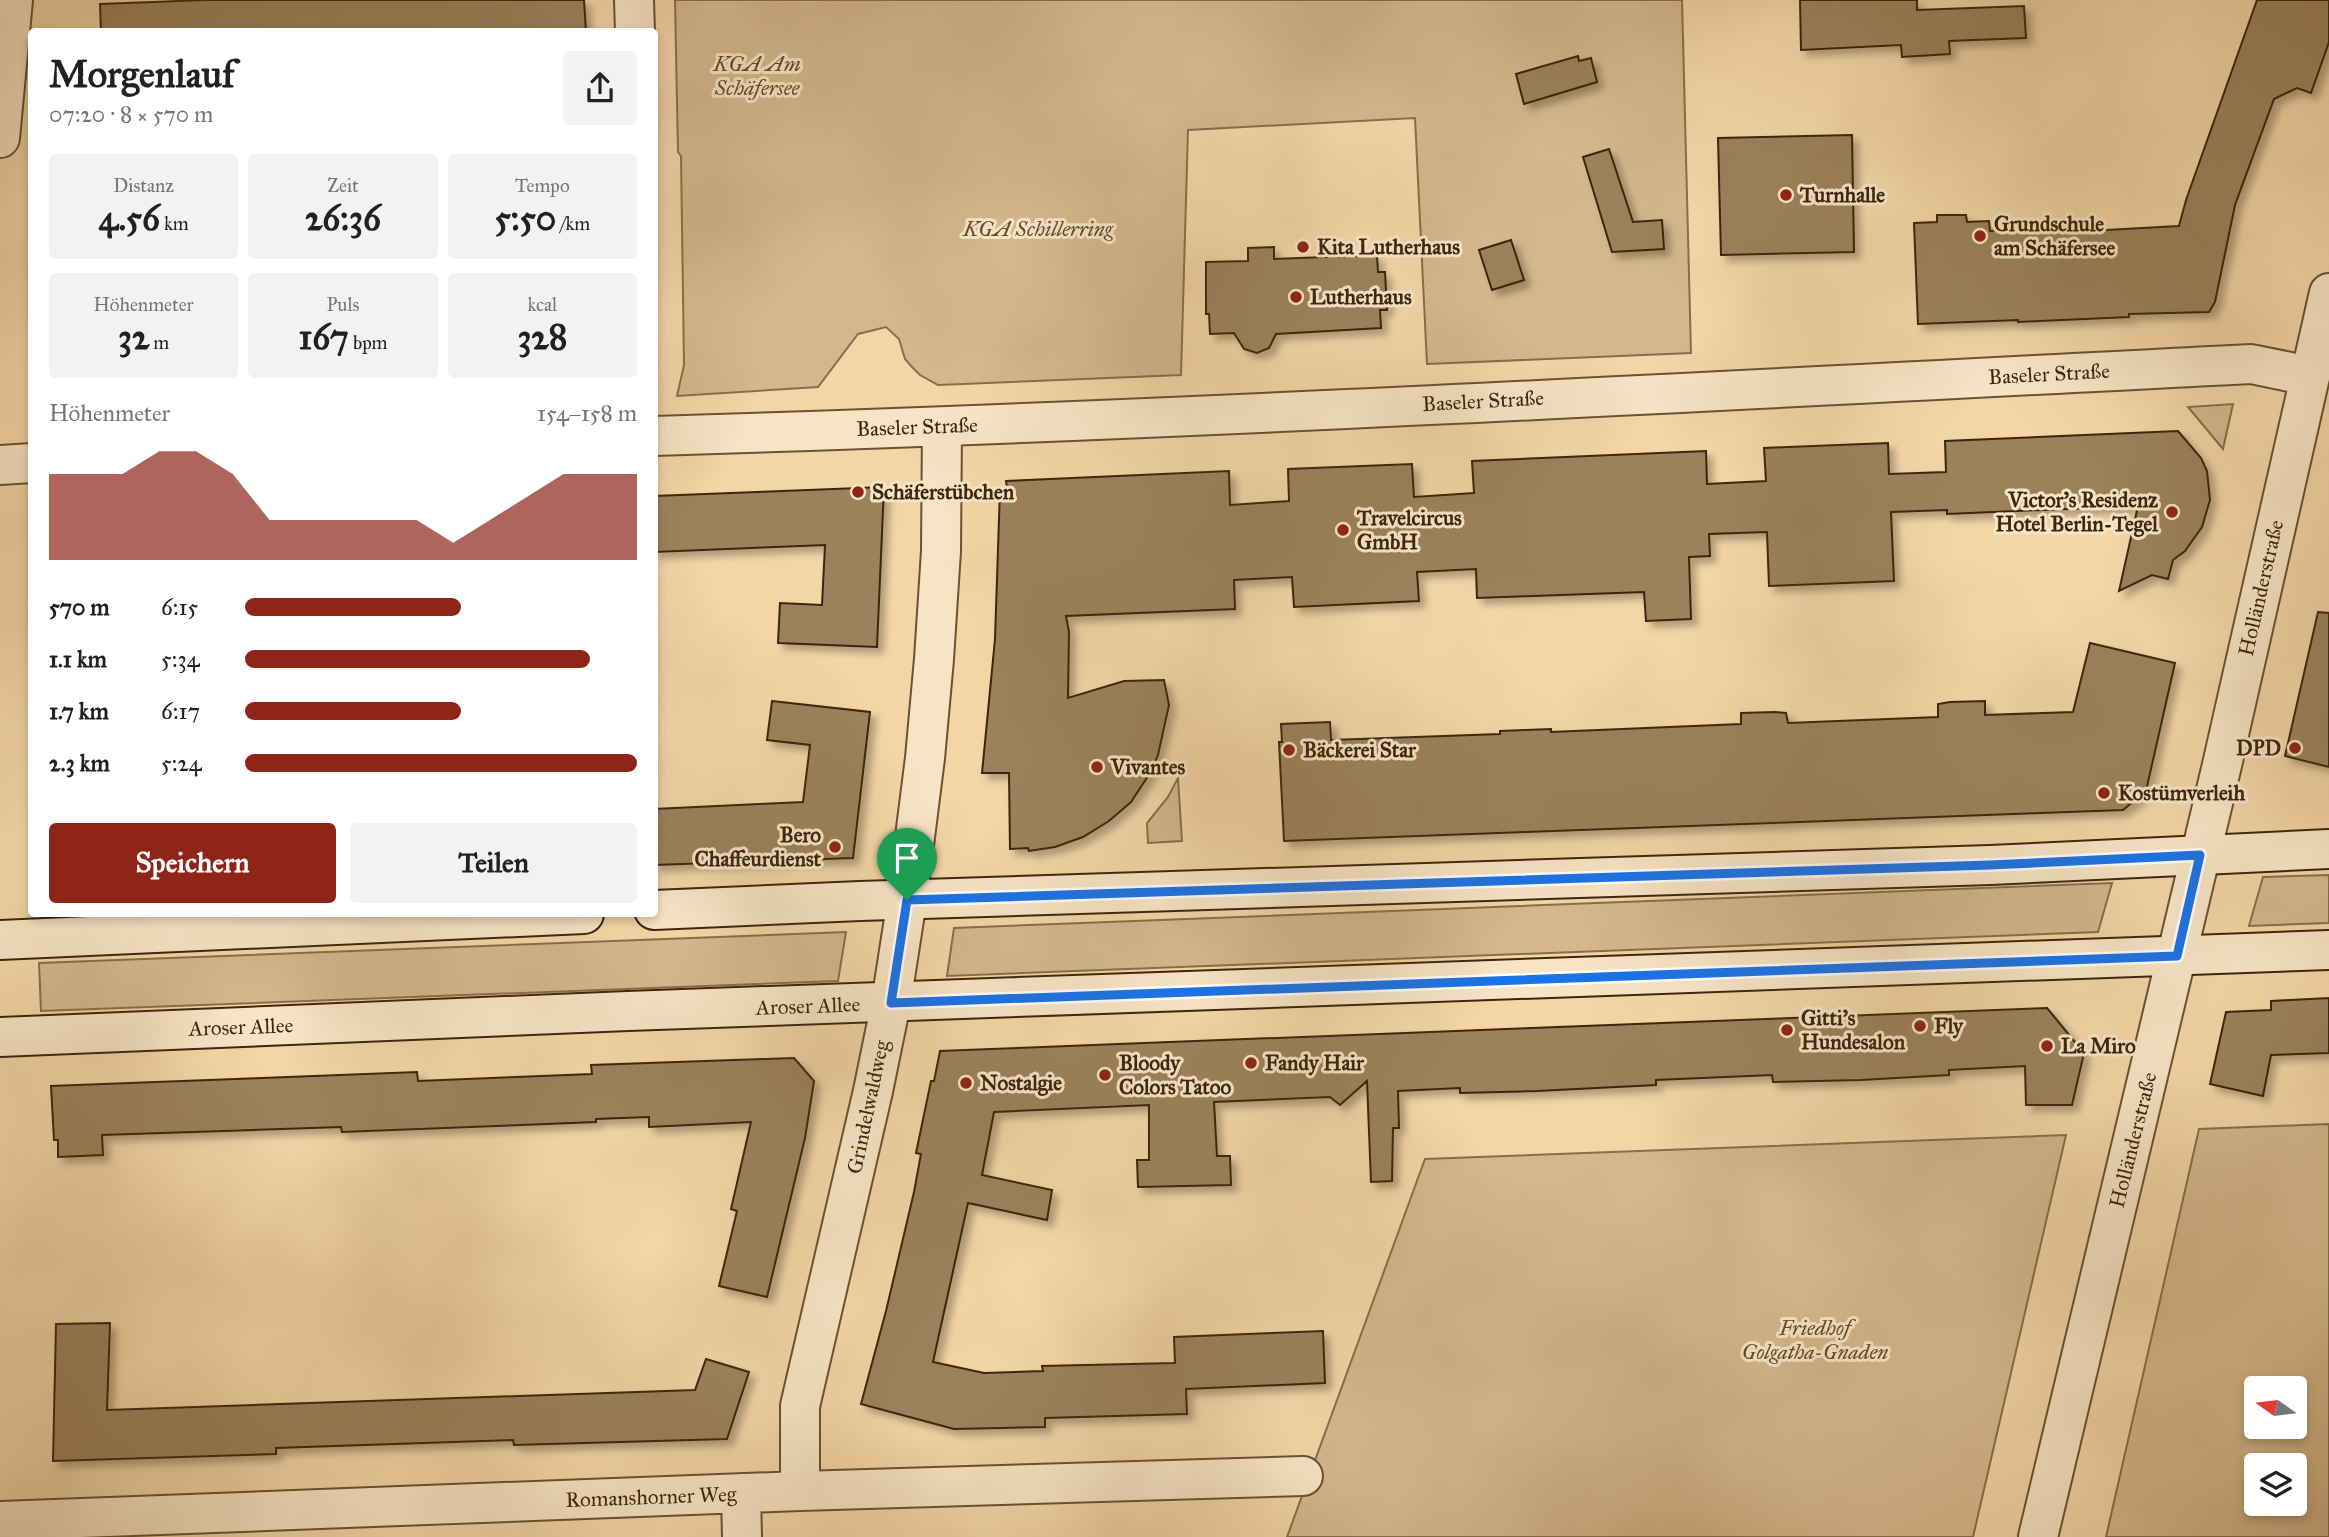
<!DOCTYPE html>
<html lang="de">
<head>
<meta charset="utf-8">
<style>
	body { margin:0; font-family:"IM FELL Great Primer",serif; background:#f2f2f2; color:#202124; height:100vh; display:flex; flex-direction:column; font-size:26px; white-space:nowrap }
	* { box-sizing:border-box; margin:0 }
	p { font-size:23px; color:#757577 }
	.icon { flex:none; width:38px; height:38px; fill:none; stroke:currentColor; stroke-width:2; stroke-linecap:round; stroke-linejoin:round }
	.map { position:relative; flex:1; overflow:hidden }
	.details { position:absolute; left:28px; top:28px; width:630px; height:889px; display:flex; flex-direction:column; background:#fff; border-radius:7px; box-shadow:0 4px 10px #0003 }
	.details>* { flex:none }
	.needle { width:46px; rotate:284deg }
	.fabs { position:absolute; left:2244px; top:1376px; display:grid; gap:14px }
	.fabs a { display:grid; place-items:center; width:63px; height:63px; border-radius:7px; background:#fff; box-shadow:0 4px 10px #0003; font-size:35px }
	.pin { position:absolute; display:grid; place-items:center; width:60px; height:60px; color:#fff; margin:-72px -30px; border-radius:50% 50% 50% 0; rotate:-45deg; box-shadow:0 0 7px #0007 }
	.pin .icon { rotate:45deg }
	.round { display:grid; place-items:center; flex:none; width:74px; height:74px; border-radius:7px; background:#f2f2f2 }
	.summary { display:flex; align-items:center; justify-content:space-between; height:119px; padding:0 21px }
	h1 { font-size:38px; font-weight:700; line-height:52px }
	.figures { display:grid; grid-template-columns:repeat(3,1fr); gap:10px; height:119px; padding:7px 21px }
	.figures div { display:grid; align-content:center; border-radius:7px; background:#f2f2f2; text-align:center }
	.figures b { font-size:35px; font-weight:700 }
	.figures small { font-size:19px; font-weight:400 }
	.figures p { font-size:19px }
	.chart { height:196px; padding:14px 21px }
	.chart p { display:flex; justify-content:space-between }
	.chart svg { width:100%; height:126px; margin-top:7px; fill:#8f2418; opacity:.7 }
	.primary-button { display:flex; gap:14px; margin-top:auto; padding:14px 21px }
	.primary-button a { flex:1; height:80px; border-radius:7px; background:#8f2418; color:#fff; font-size:28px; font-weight:700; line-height:80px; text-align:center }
	.primary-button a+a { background:#f2f2f2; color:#202124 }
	ul { padding:0 21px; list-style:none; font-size:23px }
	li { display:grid; grid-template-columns:112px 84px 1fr; align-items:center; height:52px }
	li i { height:18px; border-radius:9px; background:#8f2418 }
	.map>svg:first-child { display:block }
</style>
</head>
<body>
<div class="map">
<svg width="2329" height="1537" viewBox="0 0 2329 1537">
	<defs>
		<filter id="shadow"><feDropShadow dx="6" dy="6" stdDeviation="3.5" flood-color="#0004"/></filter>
	</defs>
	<rect width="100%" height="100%" fill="#f3d5a6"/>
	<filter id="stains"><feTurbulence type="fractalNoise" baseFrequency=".00286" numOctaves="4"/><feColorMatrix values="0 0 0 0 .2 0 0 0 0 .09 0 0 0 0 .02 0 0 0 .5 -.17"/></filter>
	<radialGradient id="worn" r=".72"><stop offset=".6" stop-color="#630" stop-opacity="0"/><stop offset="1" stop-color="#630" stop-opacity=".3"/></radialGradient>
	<path fill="#d4b78c" stroke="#886e4c" stroke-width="2" fill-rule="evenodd" d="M 675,0 L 1682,0 L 1691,353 L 1427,364 L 1415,118 L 1188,130 L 1181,375 L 938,385 L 920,375 L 912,367 L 905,359 L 899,339 L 886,327 L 858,334 L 818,387 L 677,396 L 684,365 L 681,156 L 678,152 Z
		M 2233,404 L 2223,449 L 2188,407 Z
		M 1178,778 L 1182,841 L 1148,843 L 1147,823 L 1168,797 Z
		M 2329,875 L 2329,923 L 2249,926 L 2263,877 Z
		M 2112,883 L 2098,932 L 947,976 L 954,928 Z
		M 846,932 L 838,981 L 41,1011 L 39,963 Z
		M 2329,1124 L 2329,1537 L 2106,1537 L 2199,1129 ZM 2256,1388 L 2294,1388 L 2294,1426 L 2256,1426 ZM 2256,1465 L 2294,1465 L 2294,1503 L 2256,1503 Z
		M 2066,1135 L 1973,1537 L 1287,1537 L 1425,1159 Z"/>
	<path fill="#9b815c" stroke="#3c260c" stroke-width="2" filter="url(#shadow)" d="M 206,0 L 584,0 L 586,32 L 101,32 L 100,4 Z
		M 1800,0 L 1917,0 L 1917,10 L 2024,6 L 2026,38 L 1949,41 L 1950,54 L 1902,57 L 1901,45 L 1801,50 Z
		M 2257,0 L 2329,0 L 2329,42 L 2311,93 L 2297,88 L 2274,99 L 2235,205 L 2215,302 L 2209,312 L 2129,314 L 2129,317 L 2018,322 L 2018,320 L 1918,324 L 1914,223 L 1937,222 L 1937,215 L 1966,215 L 1967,222 L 1989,221 L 1990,231 L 2050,227 L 2051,233 L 2179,226 L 2186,200 Z
		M 1578,56 L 1579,61 L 1591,58 L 1597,82 L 1524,104 L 1516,74 Z
		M 1852,135 L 1854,252 L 1721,255 L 1718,138 Z
		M 1609,149 L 1633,222 L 1662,220 L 1664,249 L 1612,252 L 1583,157 Z
		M 1511,240 L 1524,280 L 1492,290 L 1479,250 Z
		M 1274,247 L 1274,259 L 1377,255 L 1378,272 L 1385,272 L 1387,310 L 1380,310 L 1381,328 L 1276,334 L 1269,348 L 1257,353 L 1244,349 L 1234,333 L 1210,334 L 1209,314 L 1206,314 L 1206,262 L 1248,261 L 1248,248 Z
		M 2178,431 L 2201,458 L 2207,471 L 2210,500 L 2202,527 L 2185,551 L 2173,560 L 2168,579 L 2152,575 L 2119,591 L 2138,506 L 1947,514 L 1947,510 L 1891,512 L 1894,581 L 1769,586 L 1767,532 L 1709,534 L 1710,556 L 1689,557 L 1691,619 L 1646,621 L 1644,592 L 1477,598 L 1476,569 L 1417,572 L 1419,601 L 1294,607 L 1292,577 L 1234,580 L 1235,609 L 1066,616 L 1069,632 L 1068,698 L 1124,681 L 1164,680 L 1169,705 L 1158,755 L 1152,770 L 1131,802 L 1109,821 L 1083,837 L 1055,847 L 1029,851 L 1028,848 L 1010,849 L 1009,773 L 982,773 L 995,639 L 1000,489 L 1007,488 L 1006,481 L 1229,471 L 1230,505 L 1289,501 L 1288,469 L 1412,464 L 1414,497 L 1474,493 L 1472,461 L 1706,451 L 1707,484 L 1766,481 L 1764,448 L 1888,443 L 1889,474 L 1946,472 L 1945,441 Z
		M 884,487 L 877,647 L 778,643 L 780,603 L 822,605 L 825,545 L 654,552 L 654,496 Z
		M 2318,612 L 2329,613 L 2329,767 L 2285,756 Z
		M 2090,643 L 2175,663 L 2146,791 L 2123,810 L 1284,841 L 1279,742 L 1282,742 L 1281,724 L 1330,722 L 1331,740 L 1500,734 L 1500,731 L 1551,729 L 1551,732 L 1741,724 L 1741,713 L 1775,712 L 1786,713 L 1788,723 L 1938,717 L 1938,704 L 1950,702 L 1985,701 L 1985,715 L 2073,712 Z
		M 772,701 L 870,712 L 853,858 L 654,865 L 654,809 L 803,802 L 810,745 L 767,740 Z
		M 2329,998 L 2329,1053 L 2271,1055 L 2263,1096 L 2210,1084 L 2226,1012 L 2271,1010 L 2271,1001 Z
		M 2047,1008 L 2084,1053 L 2072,1105 L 2026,1105 L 2025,1066 L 1949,1070 L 1949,1075 L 1861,1080 L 1773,1082 L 1772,1075 L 1656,1080 L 1656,1085 L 1537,1091 L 1460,1093 L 1460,1088 L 1398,1091 L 1399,1128 L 1393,1128 L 1392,1181 L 1371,1182 L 1367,1081 L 1340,1105 L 1330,1097 L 1214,1102 L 1217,1156 L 1230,1156 L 1231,1185 L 1138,1187 L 1137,1160 L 1149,1160 L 1149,1105 L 994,1112 L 982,1175 L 1052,1190 L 1047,1220 L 968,1203 L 933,1362 L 984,1373 L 1043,1371 L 1042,1366 L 1175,1363 L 1174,1337 L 1323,1331 L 1325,1383 L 1186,1389 L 1187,1414 L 1045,1418 L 1045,1427 L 954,1429 L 861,1404 L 886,1311 L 914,1192 L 921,1154 L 916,1153 L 931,1081 L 934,1081 L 940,1051 Z
		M 794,1058 L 814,1081 L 805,1138 L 767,1297 L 719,1286 L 737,1211 L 731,1209 L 751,1122 L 649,1127 L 649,1117 L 596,1119 L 596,1122 L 342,1132 L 341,1127 L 102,1135 L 103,1155 L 58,1157 L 58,1140 L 54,1140 L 51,1086 L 417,1072 L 418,1081 L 592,1074 L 591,1065 Z
		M 110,1323 L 107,1410 L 695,1390 L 706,1359 L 749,1372 L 727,1439 L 514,1445 L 513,1440 L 276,1448 L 276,1454 L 53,1461 L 56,1324 Z"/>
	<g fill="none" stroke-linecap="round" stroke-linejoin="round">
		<g stroke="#6a5232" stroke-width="42">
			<path id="minor" d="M 634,0 L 635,32
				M 0,138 L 13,0
				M 654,436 C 1187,420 1719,391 2251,364 L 2310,376
				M 0,465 L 32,463
				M 800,1491 L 800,1406 L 873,1091 L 891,1003 L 907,900 L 925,758 L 934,659 L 941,551 L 942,427
				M 741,1493 L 742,1537
				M 0,1521 L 800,1491 L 1303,1476"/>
		</g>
		<g stroke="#6a5232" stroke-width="42">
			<path id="tertiary" d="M 2038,1537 L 2222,765 L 2329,293"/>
		</g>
		<g stroke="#3c260c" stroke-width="42">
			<path id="secondary" d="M 654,910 L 860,901 L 1990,865 L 2329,849
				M 0,940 L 584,914
				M 0,1037 L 628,1011 L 2329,950"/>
		</g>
		<use href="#minor" stroke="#f7e4c5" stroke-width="38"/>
		<use href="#tertiary" stroke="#f7e4c5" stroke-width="38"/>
		<use href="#secondary" stroke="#f7e4c5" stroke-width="38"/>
	</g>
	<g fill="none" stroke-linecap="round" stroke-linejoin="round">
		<g stroke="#fff" stroke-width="14">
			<path id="route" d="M 2200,855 L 2177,956 L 891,1003 L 907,900 L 1990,865 Z"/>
		</g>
		<use href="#route" stroke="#1a73e8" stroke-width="9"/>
	</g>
	<g fill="#8f2418" stroke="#f7e4c5" stroke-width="2.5">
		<circle cx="1786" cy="195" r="7"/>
		<circle cx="1980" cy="236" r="7"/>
		<circle cx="1303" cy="247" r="7"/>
		<circle cx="1296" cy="297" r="7"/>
		<circle cx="858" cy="492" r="7"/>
		<circle cx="2172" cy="512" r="7"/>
		<circle cx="1343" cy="530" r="7"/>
		<circle cx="2295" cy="748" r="7"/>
		<circle cx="1289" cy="750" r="7"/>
		<circle cx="1097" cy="767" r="7"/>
		<circle cx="2104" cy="793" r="7"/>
		<circle cx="835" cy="847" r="7"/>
		<circle cx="1920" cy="1026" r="7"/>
		<circle cx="1787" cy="1030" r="7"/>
		<circle cx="2047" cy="1046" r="7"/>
		<circle cx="1251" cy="1063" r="7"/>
		<circle cx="1105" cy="1075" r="7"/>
		<circle cx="966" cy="1083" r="7"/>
	</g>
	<g text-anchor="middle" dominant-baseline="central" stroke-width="6" stroke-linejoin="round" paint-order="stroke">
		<g font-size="21" font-style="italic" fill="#624a2c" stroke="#f7e4c5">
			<text x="757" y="64">KGA Am<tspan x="757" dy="24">Schäfersee</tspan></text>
			<text x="1038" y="229">KGA Schillerring</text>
			<text x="1815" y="1328">Friedhof<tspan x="1815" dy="24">Golgatha-Gnaden</tspan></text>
		</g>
		<g font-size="21" font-weight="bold" fill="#3c260c" stroke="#f7e4c5" text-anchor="start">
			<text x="1800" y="195">Turnhalle</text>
			<text x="1994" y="224">Grundschule<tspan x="1994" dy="24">am Schäfersee</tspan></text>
			<text x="1317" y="247">Kita Lutherhaus</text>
			<text x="1310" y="297">Lutherhaus</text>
			<text x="872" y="492">Schäferstübchen</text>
			<text x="2158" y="500" text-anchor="end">Victor's Residenz<tspan x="2158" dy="24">Hotel Berlin-Tegel</tspan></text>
			<text x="1357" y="518">Travelcircus<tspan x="1357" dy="24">GmbH</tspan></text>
			<text x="2281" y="748" text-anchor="end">DPD</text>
			<text x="1303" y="750">Bäckerei Star</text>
			<text x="1111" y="767">Vivantes</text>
			<text x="2118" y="793">Kostümverleih</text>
			<text x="821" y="835" text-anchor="end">Bero<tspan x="821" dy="24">Chaffeurdienst</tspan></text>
			<text x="1801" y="1018">Gitti's<tspan x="1801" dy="24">Hundesalon</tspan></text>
			<text x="1934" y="1026">Fly</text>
			<text x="2061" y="1046">La Miro</text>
			<text x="1119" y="1063">Bloody<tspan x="1119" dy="24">Colors Tatoo</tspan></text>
			<text x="1265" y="1063">Fandy Hair</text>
			<text x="980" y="1083">Nostalgie</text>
		</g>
		<g font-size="21" fill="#3c260c" stroke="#f7e4c5">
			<text transform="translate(2049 374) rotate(-3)">Baseler Straße</text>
			<text transform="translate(1483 401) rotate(-3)">Baseler Straße</text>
			<text transform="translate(917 427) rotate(-2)">Baseler Straße</text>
			<text transform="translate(2261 588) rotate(-77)">Holländerstraße</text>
			<text transform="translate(808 1006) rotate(-2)">Aroser Allee</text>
			<text transform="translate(241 1027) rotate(-2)">Aroser Allee</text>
			<text transform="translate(868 1107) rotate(-78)">Grindelwaldweg</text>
			<text transform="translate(2133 1140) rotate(-76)">Holländerstraße</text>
			<text transform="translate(651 1497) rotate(-2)">Romanshorner Weg</text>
		</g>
	</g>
	<rect width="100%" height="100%" filter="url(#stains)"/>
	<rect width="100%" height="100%" fill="url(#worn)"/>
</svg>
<div class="fabs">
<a><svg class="needle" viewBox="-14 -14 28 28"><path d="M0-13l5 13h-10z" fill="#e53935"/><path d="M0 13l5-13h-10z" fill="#757577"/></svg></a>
<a><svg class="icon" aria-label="layers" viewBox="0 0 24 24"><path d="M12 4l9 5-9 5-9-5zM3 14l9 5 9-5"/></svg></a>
</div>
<div class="pin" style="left:907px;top:900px;background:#1e9e55"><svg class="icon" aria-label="arrive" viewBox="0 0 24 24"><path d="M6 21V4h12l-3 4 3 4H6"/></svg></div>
<section class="details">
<div class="summary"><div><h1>Morgenlauf</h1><p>07:20 · 8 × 570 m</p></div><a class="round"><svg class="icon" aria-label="share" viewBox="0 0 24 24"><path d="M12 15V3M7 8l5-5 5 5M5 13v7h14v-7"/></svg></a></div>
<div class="figures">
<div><p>Distanz</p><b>4.56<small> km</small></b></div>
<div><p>Zeit</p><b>26:36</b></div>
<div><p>Tempo</p><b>5:50<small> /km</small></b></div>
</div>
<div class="figures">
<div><p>Höhenmeter</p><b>32<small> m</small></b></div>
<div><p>Puls</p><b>167<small> bpm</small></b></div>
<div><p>kcal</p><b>328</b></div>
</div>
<div class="chart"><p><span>Höhenmeter</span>154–158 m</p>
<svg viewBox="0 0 160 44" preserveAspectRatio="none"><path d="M0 44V14L10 14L20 14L30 6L40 6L50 14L60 30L70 30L80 30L90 30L100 30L110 38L120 30L130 22L140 14L150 14L160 14V44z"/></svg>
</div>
<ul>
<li><b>570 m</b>6:15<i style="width:55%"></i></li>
<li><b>1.1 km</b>5:34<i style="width:88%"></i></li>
<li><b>1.7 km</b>6:17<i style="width:55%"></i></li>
<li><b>2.3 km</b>5:24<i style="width:100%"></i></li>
</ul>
<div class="primary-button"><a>Speichern</a><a>Teilen</a></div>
</section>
</div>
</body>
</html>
